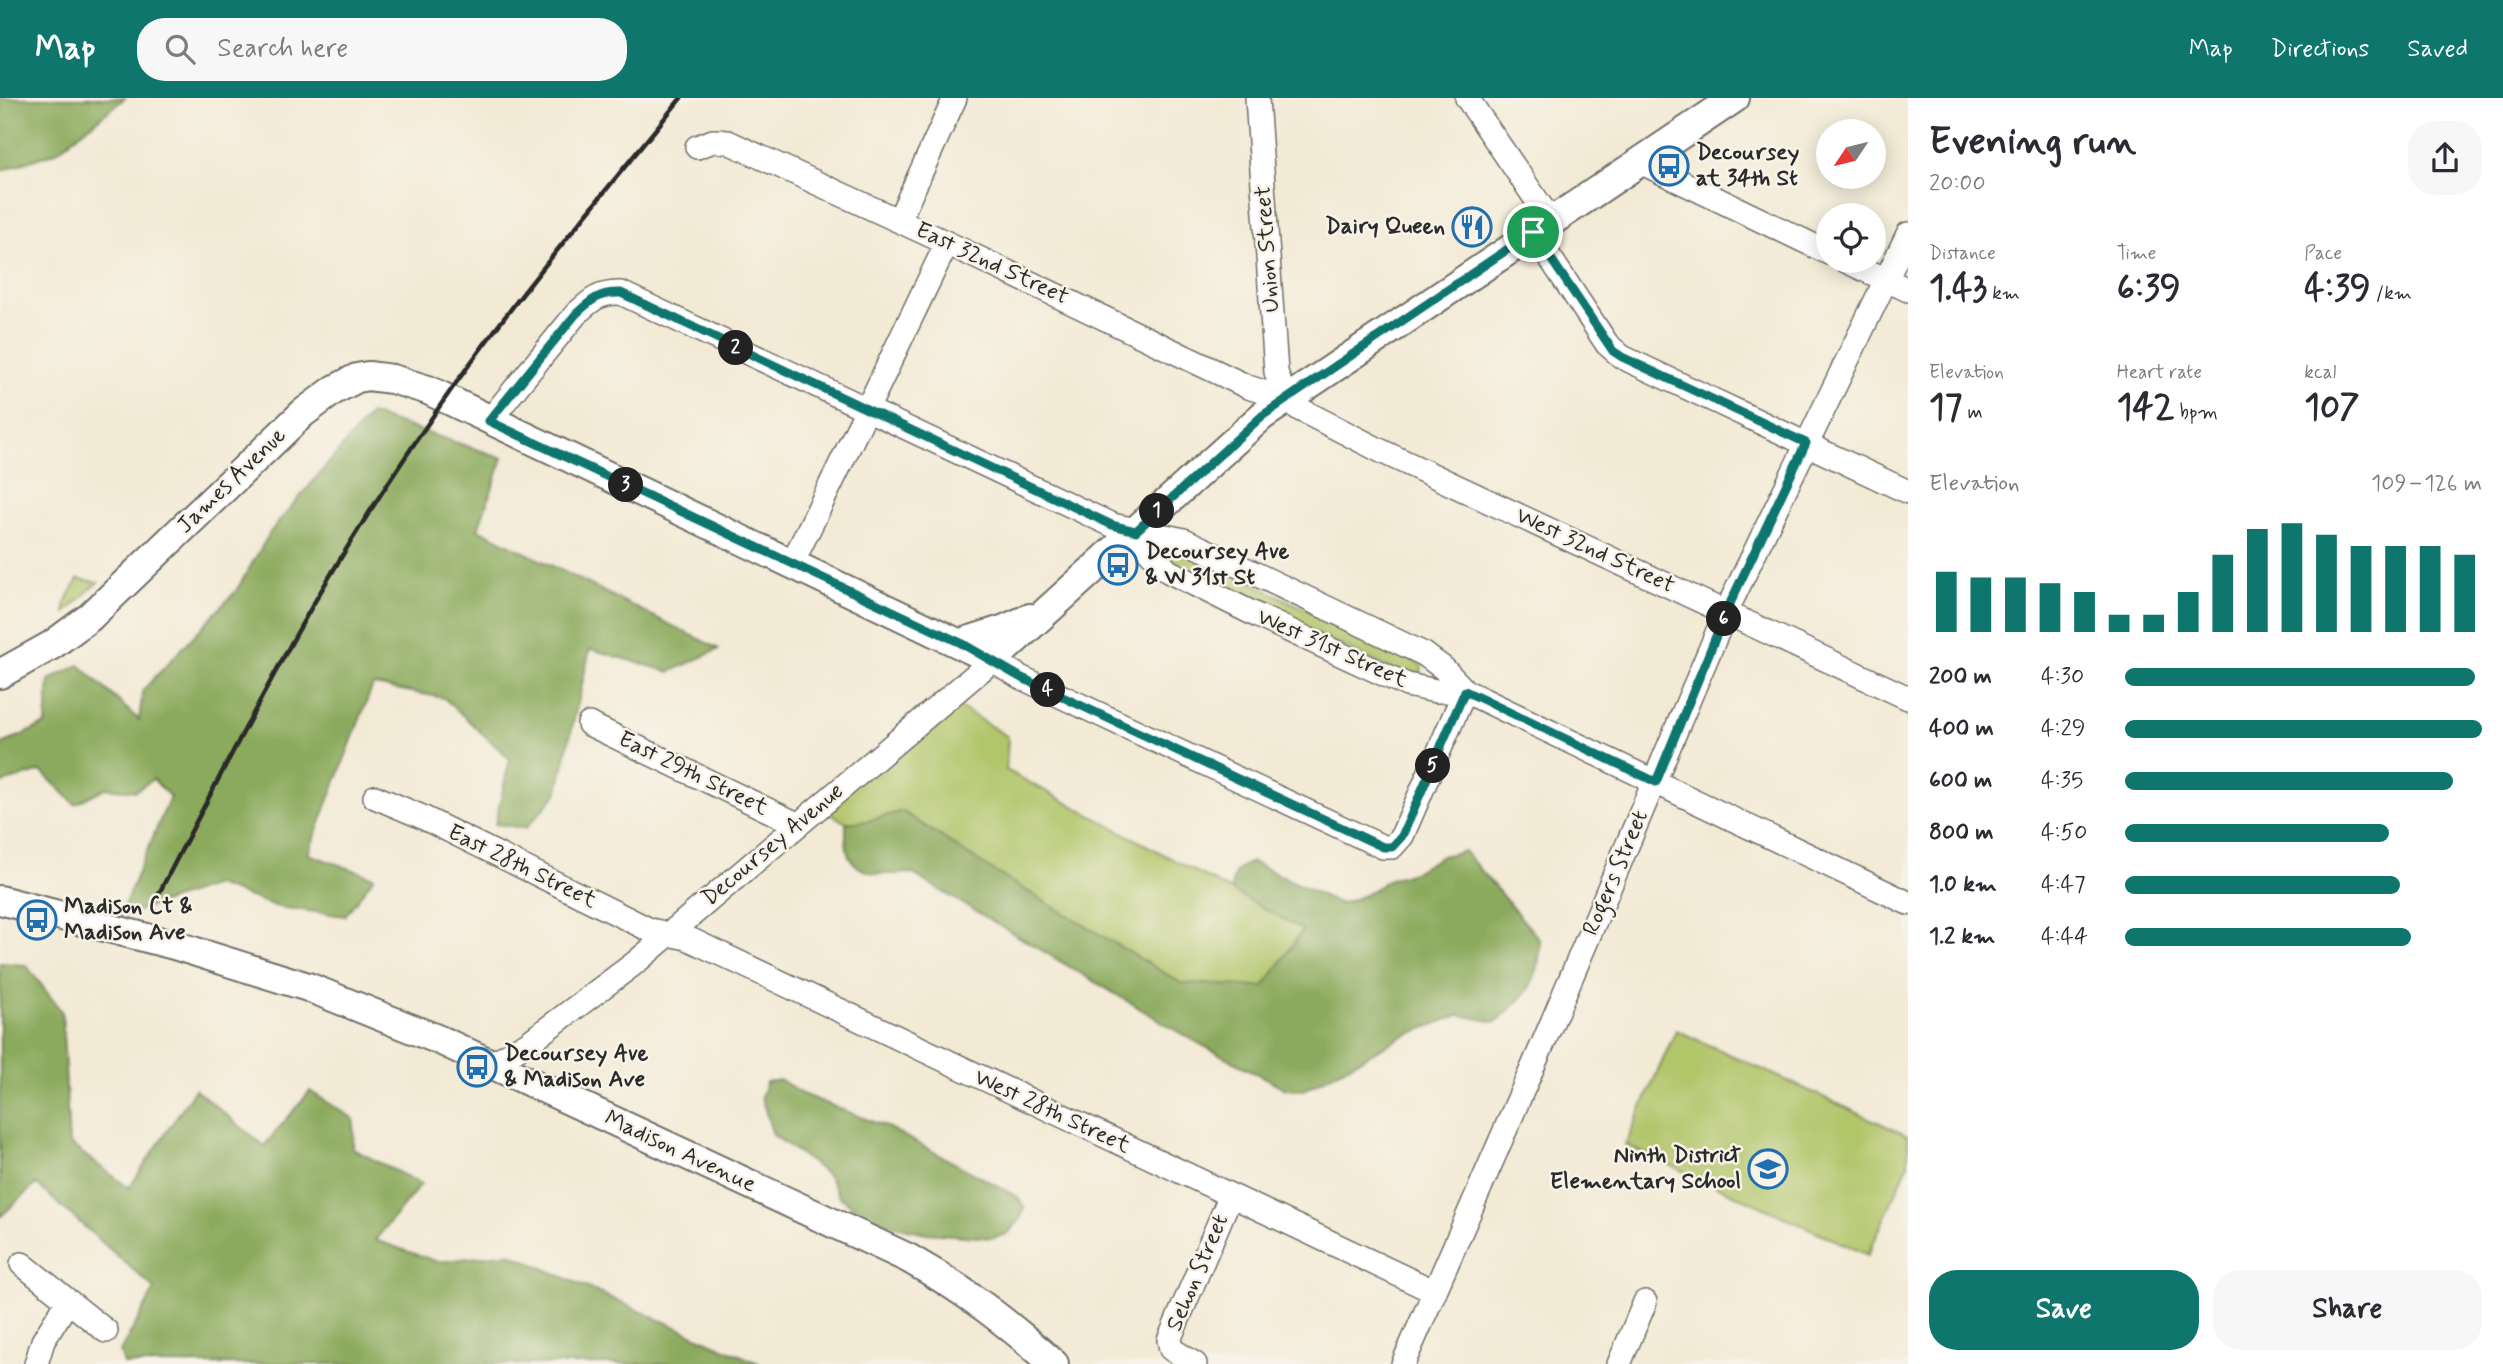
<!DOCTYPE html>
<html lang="en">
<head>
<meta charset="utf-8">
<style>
	body { margin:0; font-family:Mynerve,sans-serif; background:#f7f7f7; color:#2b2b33; height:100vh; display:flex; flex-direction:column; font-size:26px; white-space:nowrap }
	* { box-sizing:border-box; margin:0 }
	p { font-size:23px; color:#7c7c81 }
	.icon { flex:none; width:38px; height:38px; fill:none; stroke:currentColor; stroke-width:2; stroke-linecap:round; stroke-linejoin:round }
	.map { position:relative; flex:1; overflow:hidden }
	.details { display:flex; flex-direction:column; background:#fff; width:595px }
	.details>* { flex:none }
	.needle { width:46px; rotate:235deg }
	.controls { position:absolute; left:1816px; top:21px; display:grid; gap:14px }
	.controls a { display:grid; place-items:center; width:70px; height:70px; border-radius:50%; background:#fff; box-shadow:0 4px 18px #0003; font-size:35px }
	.pin { position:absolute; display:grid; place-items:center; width:60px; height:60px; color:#fff; margin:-30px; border:4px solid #fff; border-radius:50%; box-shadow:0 2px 7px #0007 }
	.km { position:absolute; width:35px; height:35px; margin:-18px; border-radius:50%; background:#222; color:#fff; font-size:19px; line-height:35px; text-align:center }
	.round { display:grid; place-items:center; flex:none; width:74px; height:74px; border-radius:28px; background:#f7f7f7 }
	.summary { display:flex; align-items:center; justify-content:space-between; height:119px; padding:0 21px }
	h1 { font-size:38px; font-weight:700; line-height:52px }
	.figures { display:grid; grid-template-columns:repeat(3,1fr); gap:10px; height:119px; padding:7px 21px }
	.figures div { display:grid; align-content:center }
	.figures b { font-size:35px; font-weight:700 }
	.figures small { font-size:19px; font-weight:400 }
	.figures p { font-size:19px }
	.chart { height:196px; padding:14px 21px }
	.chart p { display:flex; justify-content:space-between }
	.chart svg { width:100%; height:126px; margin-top:7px; stroke:#0f766e; stroke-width:6 }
	.button { display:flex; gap:14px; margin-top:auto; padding:14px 21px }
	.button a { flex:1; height:80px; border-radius:28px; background:#0f766e; color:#fff; font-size:28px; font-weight:700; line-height:80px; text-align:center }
	.button a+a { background:#f7f7f7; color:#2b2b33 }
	ul { padding:0 21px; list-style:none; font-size:23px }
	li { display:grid; grid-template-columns:112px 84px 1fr; align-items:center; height:52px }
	li i { height:18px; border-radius:9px; background:#0f766e }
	header { display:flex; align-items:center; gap:42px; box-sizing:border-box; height:98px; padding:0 35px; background:#0f766e; color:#fff }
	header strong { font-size:33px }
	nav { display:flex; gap:38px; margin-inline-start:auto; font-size:24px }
	.search { width:490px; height:63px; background:#f7f7f7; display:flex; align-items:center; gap:18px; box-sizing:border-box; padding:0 24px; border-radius:28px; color:#7c7c81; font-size:26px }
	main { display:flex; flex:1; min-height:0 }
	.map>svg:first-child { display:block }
</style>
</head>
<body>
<header>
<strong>Map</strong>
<div class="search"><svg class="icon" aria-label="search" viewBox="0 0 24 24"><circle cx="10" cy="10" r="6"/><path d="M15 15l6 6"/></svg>Search here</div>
<nav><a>Map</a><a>Directions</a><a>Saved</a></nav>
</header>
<main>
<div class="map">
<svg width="1908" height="1266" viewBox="0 0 1908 1266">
	<rect width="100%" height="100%" fill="#f7f3e8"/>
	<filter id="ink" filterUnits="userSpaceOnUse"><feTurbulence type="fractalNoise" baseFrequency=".0143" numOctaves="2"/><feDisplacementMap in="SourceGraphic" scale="14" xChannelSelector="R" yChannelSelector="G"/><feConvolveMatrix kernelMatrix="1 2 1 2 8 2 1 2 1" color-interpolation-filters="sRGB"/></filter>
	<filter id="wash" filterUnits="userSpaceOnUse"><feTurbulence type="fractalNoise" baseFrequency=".00686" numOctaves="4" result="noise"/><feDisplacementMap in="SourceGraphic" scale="28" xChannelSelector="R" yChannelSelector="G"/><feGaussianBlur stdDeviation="1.57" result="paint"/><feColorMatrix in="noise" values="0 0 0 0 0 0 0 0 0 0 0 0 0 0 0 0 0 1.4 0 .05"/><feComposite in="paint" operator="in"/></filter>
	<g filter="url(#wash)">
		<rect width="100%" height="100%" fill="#f3ead5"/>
		<path fill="#b1c569" stroke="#6e784a" stroke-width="2" d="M 1177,449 L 1422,567 L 1421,576 L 1412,581 L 1176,470 L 1167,459 L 1170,453 Z
			M 78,481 L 98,484 L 65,515 L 65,506 Z
			M 947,601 L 1008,639 L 1006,672 L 1303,831 L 1264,889 L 1181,885 L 990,771 L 902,713 L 868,723 L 846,725 L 819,708 Z
			M 1676,932 L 1908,1038 L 1908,1067 L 1868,1157 L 1625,1047 Z"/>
		<path fill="#8caa5d" stroke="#5c6a44" stroke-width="2" d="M 1,0 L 125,0 L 56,54 L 0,73 Z
			M 370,316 L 503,360 L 478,431 L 719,551 L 670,574 L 590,551 L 557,696 L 526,730 L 495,726 L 510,661 L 444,600 L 373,587 L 308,756 L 374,779 L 345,818 L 278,809 L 216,787 L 119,819 L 170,699 L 153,681 L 136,693 L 105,690 L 75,706 L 41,673 L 0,686 L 0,647 L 46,626 L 49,582 L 79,567 L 139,622 L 143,592 L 236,493 L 271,433 Z
			M 902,713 L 990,771 L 1181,885 L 1264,889 L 1303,832 L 1232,793 C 1232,776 1236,770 1252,764 L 1340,806 L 1365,797 L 1388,782 L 1416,773 L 1442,758 L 1464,753 L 1540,842 C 1541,884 1525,899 1496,924 L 1459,917 L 1401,939 L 1304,992 L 1286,991 L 1198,945 L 911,775 C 890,776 861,781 849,758 C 845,749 846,735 846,725 L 868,723 Z
			M 0,865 L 26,867 L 62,914 L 69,1045 L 129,1090 L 195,991 L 264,1048 L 310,993 L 354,1021 L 353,1051 L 421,1086 L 375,1142 L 438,1164 L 509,1155 L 760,1266 L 124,1266 L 120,1254 L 155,1191 L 36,1086 L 0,1119 Z
			M 781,982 L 802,996 L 889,1030 L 1018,1099 L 1025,1110 L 1019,1123 L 1007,1136 L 993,1140 L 926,1135 L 886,1126 L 866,1118 L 839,1098 L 829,1079 L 814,1066 L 773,1037 L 761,999 L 766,984 Z"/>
	</g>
	<g filter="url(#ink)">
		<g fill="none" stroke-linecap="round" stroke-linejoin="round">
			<g stroke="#716e66" stroke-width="26">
				<path id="minor" d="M 1257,0 L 1276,274 L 1285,301
					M 1467,0 L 1551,123
					M 697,49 L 713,43 L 728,44 L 947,145 L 1248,289 L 1285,301 L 1301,312 L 1381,353 L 1908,600
					M 1640,64 L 1829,155
					M 899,122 L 955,0
					M 1533,134 L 1607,246 L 1622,259 L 1908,394
					M 1846,163 L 1908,192
					M 489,323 L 576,216 C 591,202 600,194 621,195 L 1112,427 L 1184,442 L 1424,556 L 1443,570 L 1465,593 L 1908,805
					M 1136,433 L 1149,453 L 1168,473 L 1258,518 L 1407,587 L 1436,593 L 1465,593
					M 792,465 C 845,359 895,252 947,145
					M 589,626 L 797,726
					M 375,699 L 420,718 L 650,832 L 687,840 L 1435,1194
					M 491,966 L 528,945 L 635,865 L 993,562 L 1020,579 L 1383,749 L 1392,749 L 1402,738 L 1465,593
					M 22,1166 L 106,1233
					M 36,1266 L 43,1243 L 68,1203
					M 1195,1266 L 1171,1251 L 1169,1242 L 1230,1099
					M 1403,1266 L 1545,941 L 1726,514 L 1908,136
					M 1619,1266 L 1645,1204"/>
			</g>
			<g stroke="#716e66" stroke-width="32">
				<path id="major" d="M 961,545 L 1005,531 L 1030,520
					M 0,576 L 52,547 L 90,519 L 303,315 L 334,292 L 357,280 L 368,278 L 392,281 L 428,292 L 993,562 L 1262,318 L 1735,0
					M 0,802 L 174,847 L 308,889 L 442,943 L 908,1160 C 965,1192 1005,1223 1054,1266"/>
			</g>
			<use href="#minor" stroke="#fff" stroke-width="23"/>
			<use href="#major" stroke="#fff" stroke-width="28"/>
			<path stroke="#2b2b2b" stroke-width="4.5" d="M 153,807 C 195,726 237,644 281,564 C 326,480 377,400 431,321 C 507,209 596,105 681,0"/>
		</g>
	</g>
	<g fill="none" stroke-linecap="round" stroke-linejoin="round" filter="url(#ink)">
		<g stroke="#fff" stroke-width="14">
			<path id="route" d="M 1533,134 L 1613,253 L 1622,259 L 1806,345 L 1726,514 L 1656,684 L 1465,593 L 1402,738 L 1392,749 L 1383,749 L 1020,579 L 961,545 L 489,323 L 576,216 C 591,202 600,194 621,195 L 1112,427 L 1136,433 L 1262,318 Z"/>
		</g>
		<use href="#route" stroke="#0f766e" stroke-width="9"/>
	</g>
	<defs>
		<g id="bus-ring" transform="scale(2.0125)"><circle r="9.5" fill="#f7f3e8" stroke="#1f6fb2" stroke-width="1.5"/><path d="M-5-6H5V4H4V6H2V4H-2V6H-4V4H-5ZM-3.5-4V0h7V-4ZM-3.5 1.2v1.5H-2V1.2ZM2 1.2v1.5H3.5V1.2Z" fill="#1f6fb2"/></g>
		<g id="restaurant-ring" transform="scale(2.0125)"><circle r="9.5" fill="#f7f3e8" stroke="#1f6fb2" stroke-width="1.5"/><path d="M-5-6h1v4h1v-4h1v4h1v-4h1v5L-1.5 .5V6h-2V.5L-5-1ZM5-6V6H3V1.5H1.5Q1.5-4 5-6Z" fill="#1f6fb2"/></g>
		<g id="school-ring" transform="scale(2.0125)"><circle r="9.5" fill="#f7f3e8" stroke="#1f6fb2" stroke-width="1.5"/><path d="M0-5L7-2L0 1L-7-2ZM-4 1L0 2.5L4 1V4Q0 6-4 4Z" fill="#1f6fb2"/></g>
	</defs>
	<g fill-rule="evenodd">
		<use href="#bus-ring" x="1669" y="68"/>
		<use href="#restaurant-ring" x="1472" y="129"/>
		<use href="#bus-ring" x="1118" y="467"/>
		<use href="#bus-ring" x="37" y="822"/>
		<use href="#bus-ring" x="477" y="969"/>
		<use href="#school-ring" x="1768" y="1071"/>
	</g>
	<g text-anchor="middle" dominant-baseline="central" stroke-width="5" stroke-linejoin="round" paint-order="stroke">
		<g font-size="23" font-weight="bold" fill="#2b2b2b" stroke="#f7f3e8" text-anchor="start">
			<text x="1696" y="55">Decoursey<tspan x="1696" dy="26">at 34th St</tspan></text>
			<text x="1445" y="129" text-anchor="end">Dairy Queen</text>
			<text x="1145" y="454">Decoursey Ave<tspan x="1145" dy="26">&amp; W 31st St</tspan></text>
			<text x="64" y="809">Madison Ct &amp;<tspan x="64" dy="26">Madison Ave</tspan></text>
			<text x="504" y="956">Decoursey Ave<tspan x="504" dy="26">&amp; Madison Ave</tspan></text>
			<text x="1741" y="1058" text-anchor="end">Ninth District<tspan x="1741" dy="26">Elementary School</tspan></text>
		</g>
		<g font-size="23" fill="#2b2b2b" stroke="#f7f3e8">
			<text transform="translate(1268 151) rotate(-94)">Union Street</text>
			<text transform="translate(992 166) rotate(25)">East 32nd Street</text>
			<text transform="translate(232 383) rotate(-44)">James Avenue</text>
			<text transform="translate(1595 453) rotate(25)">West 32nd Street</text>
			<text transform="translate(1332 551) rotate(24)">West 31st Street</text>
			<text transform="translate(693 676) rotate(26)">East 29th Street</text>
			<text transform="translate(773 747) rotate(-40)">Decoursey Avenue</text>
			<text transform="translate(522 769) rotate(26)">East 28th Street</text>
			<text transform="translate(1616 775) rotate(-67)">Rogers Street</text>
			<text transform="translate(1052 1014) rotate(25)">West 28th Street</text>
			<text transform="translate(680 1054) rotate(25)">Madison Avenue</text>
			<text transform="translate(1198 1175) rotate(-67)">Sehon Street</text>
		</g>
	</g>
</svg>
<div class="controls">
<a><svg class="needle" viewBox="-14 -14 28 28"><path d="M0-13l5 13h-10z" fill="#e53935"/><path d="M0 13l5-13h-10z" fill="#7c7c81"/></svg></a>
<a><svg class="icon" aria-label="locate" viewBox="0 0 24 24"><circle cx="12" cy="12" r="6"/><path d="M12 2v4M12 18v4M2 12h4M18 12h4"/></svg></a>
</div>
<div class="pin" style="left:1533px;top:134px;background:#1e9e55"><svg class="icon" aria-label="arrive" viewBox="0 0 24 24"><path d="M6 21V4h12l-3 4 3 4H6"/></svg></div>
<b class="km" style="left:1157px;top:413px">1</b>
<b class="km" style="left:736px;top:250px">2</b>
<b class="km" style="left:626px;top:387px">3</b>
<b class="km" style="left:1048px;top:592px">4</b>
<b class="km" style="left:1433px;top:668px">5</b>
<b class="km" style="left:1724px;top:521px">6</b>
</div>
<section class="details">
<div class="summary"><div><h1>Evening run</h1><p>20:00</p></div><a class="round"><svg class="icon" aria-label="share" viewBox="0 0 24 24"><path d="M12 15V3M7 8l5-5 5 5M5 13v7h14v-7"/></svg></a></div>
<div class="figures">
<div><p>Distance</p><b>1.43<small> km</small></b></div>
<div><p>Time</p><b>6:39</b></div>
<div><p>Pace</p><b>4:39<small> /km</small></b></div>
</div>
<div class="figures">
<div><p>Elevation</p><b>17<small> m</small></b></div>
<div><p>Heart rate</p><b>142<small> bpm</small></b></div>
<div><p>kcal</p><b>107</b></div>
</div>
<div class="chart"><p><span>Elevation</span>109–126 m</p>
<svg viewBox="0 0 160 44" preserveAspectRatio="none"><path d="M5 44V23M15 44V25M25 44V25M35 44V27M45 44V30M55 44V38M65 44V38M75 44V30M85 44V17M95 44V8M105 44V6M115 44V10M125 44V14M135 44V14M145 44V14M155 44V17"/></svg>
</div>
<ul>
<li><b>200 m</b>4:30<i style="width:98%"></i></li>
<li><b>400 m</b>4:29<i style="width:100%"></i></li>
<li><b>600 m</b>4:35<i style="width:92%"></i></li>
<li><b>800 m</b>4:50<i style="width:74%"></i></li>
<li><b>1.0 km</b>4:47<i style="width:77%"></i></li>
<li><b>1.2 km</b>4:44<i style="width:80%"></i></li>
</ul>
<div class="button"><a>Save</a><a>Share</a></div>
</section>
</main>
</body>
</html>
